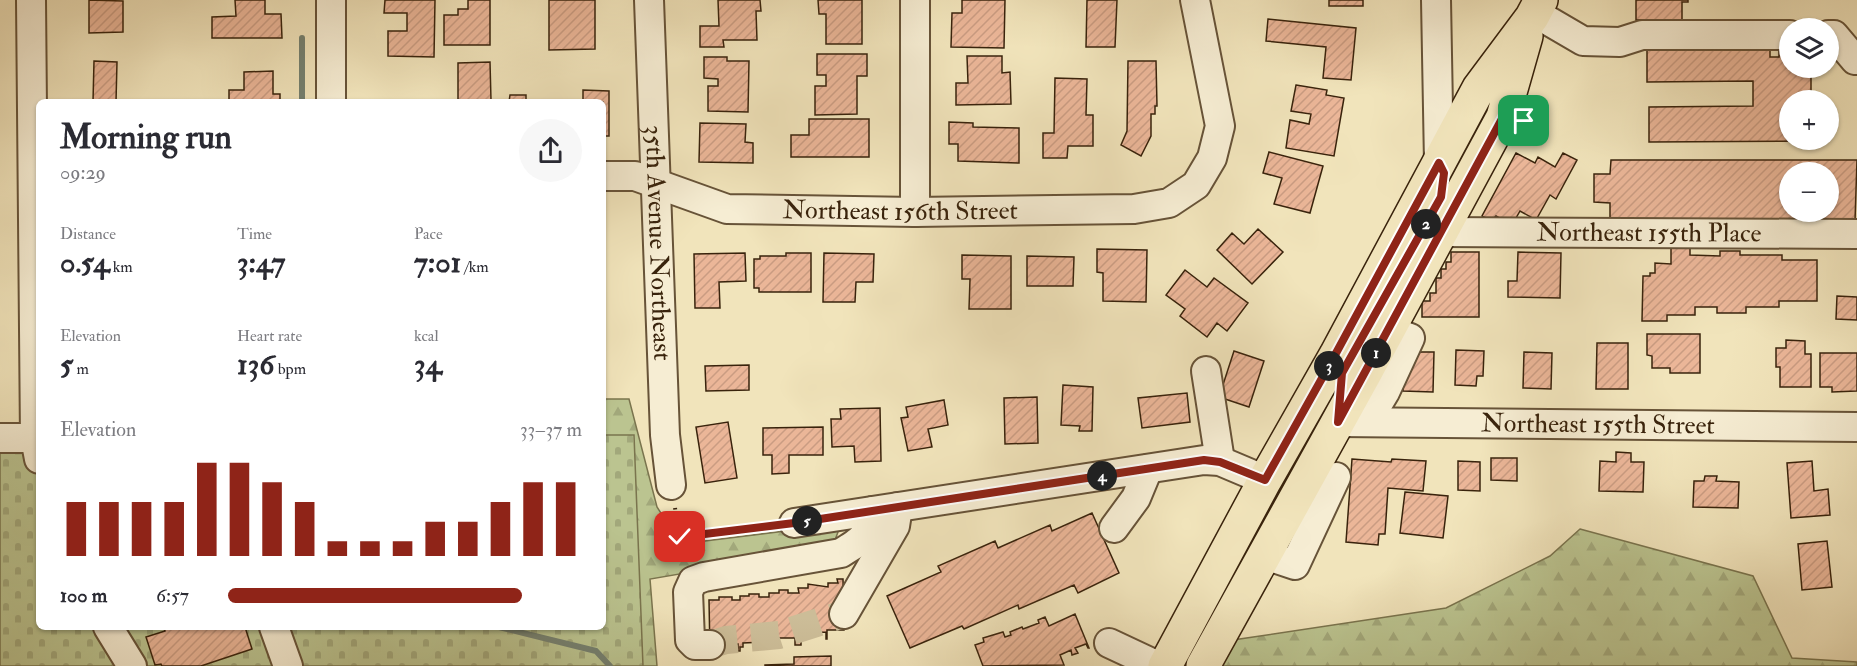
<!DOCTYPE html>
<html lang="en">
<head>
<meta charset="utf-8">
<style>
	body { margin:0; font-family:"IM FELL Double Pica",serif; background:#f7f7f7; color:#2b2b33; height:100vh; display:flex; flex-direction:column; font-size:22px; white-space:nowrap }
	* { box-sizing:border-box; margin:0 }
	p { font-size:20px; color:#7c7c81 }
	.icon { flex:none; width:33px; height:33px; fill:none; stroke:currentColor; stroke-width:2; stroke-linecap:round; stroke-linejoin:round }
	.map { position:relative; flex:1; overflow:hidden }
	.side { position:absolute; left:36px; top:99px; width:570px; height:531px; display:flex; flex-direction:column; background:#fff; border-radius:9px; box-shadow:0 2px 4px #0004 }
	.side>* { flex:none }
	.controls { position:absolute; left:1779px; top:18px; display:grid; gap:12px }
	.controls a { display:grid; place-items:center; width:60px; height:60px; border-radius:50%; background:#fff; box-shadow:0 2px 4px #0004; font-size:30px }
	.pin { position:absolute; display:grid; place-items:center; width:51px; height:51px; color:#fff; margin:-26px; border-radius:12px; box-shadow:0 3px 9px #0006 }
	.km { position:absolute; width:30px; height:30px; margin:-15px; border-radius:50%; background:#222; color:#fff; font-size:16px; line-height:30px; text-align:center }
	.round { display:grid; place-items:center; flex:none; width:63px; height:63px; border-radius:32px; background:#f7f7f7 }
	.summary { display:flex; align-items:center; justify-content:space-between; height:102px; padding:0 24px }
	h1 { font-size:33px; font-weight:800; line-height:45px }
	.stats { display:grid; grid-template-columns:repeat(3,1fr); gap:9px; height:102px; padding:6px 24px }
	.stats div { display:grid; align-content:center }
	.stats b { font-size:30px; font-weight:800 }
	.stats small { font-size:16px; font-weight:400 }
	.stats p { font-size:16px }
	.chart { height:168px; padding:12px 24px }
	.chart p { display:flex; justify-content:space-between }
	.chart svg { width:100%; height:108px; margin-top:6px; stroke:#8f2418; stroke-width:6 }
	ul { padding:0 24px; list-style:none; font-size:20px }
	li { display:grid; grid-template-columns:96px 72px 1fr; align-items:center; height:45px }
	li i { height:15px; border-radius:8px; background:#8f2418 }
	.map>svg:first-child { display:block }
</style>
</head>
<body>
<div class="map">
<svg width="1857" height="666" viewBox="0 0 1857 666">
	<defs>
		<pattern id="forest-firs" width="22" height="20" patternUnits="userSpaceOnUse" patternTransform="scale(1.5)"><rect width="22" height="20" fill="#bbc490"/><path d="M5 1l3.5 6h-7zM16 11l3.5 6h-7z" fill="#a2a87b"/></pattern>
		<pattern id="cemetery-stones" width="16" height="16" patternUnits="userSpaceOnUse" patternTransform="scale(1.5)"><rect width="16" height="16" fill="#bbc490"/><path d="M2 7V4a2 2 0 0 1 4 0v3zM10 15v-3a2 2 0 0 1 4 0v3z" fill="#a2a87b"/></pattern>
		<pattern id="building-hatch" width="6" height="6" patternUnits="userSpaceOnUse" patternTransform="scale(1.5)"><rect width="6" height="6" fill="#ebb698"/><path d="M-1 1l2-2M0 6l6-6M5 7l2-2" fill="none" stroke="#ca9c82"/></pattern>
	</defs>
	<rect width="100%" height="100%" fill="#f1e4bb"/>
	<filter id="stains"><feTurbulence type="fractalNoise" baseFrequency=".00333" numOctaves="4"/><feColorMatrix values="0 0 0 0 .2 0 0 0 0 .09 0 0 0 0 .02 0 0 0 .5 -.17"/></filter>
	<radialGradient id="worn" r=".72"><stop offset=".6" stop-color="#630" stop-opacity="0"/><stop offset="1" stop-color="#630" stop-opacity=".3"/></radialGradient>
	<path fill="url(#forest-firs)" stroke="#7a744e" stroke-width="1.5" d="M 603,399 L 629,399 L 657,507 L 681,544 L 841,524 L 832,548 L 650,579 L 657,666 L 424,666 L 603,627 Z
		M 1580,529 L 1753,576 L 1792,658 L 1857,662 L 1857,666 L 1218,666 L 1233,640 L 1446,608 L 1550,556 Z"/>
	<path fill="url(#cemetery-stones)" stroke="#7a744e" stroke-width="1.5" d="M 603,435 L 634,435 L 643,666 L 0,666 L 0,443 L 39,442 L 39,627 L 603,627 Z"/>
	<g fill="none" stroke-linecap="round" stroke-linejoin="round">
		<path stroke="#748070" stroke-width="6" d="M 302,38 L 302,102
			M 499,627 L 596,651 L 610,666"/>
	</g>
	<path fill="url(#building-hatch)" stroke="#39230c" stroke-width="1.5" fill-rule="evenodd" d="M 89,0 L 123,1 L 123,32 L 89,33 Z
		M 235,0 L 265,0 L 265,14 L 281,14 L 282,38 L 212,38 L 212,17 L 236,16 Z
		M 385,0 L 435,0 L 434,57 L 388,56 L 388,31 L 407,31 L 407,13 L 384,13 Z
		M 468,0 L 490,0 L 490,45 L 444,45 L 444,15 L 458,15 L 458,9 L 468,9 Z
		M 549,0 L 595,0 L 595,49 L 549,50 Z
		M 718,0 L 760,0 L 761,11 L 756,11 L 757,40 L 723,40 L 724,47 L 700,47 L 700,26 L 719,26 Z
		M 818,0 L 862,0 L 862,44 L 826,44 L 826,14 L 819,14 Z
		M 962,0 L 1005,0 L 1004,48 L 951,47 L 952,13 L 962,13 Z
		M 1087,0 L 1117,0 L 1115,47 L 1086,47 Z
		M 1329,0 L 1363,0 L 1363,6 L 1329,6 Z
		M 1636,0 L 1688,0 L 1688,2 L 1682,2 L 1682,20 L 1636,20 Z
		M 1268,19 L 1356,28 L 1351,80 L 1323,78 L 1326,47 L 1266,41 Z
		M 1647,39 L 1770,39 L 1770,57 L 1779,57 L 1779,42 L 1790,42 L 1790,68 L 1811,68 L 1811,100 L 1790,100 L 1790,140 L 1812,140 L 1812,141 L 1649,142 L 1649,107 L 1753,106 L 1753,81 L 1647,82 Z
		M 817,54 L 867,54 L 867,76 L 857,76 L 857,114 L 815,115 L 815,86 L 826,86 L 826,75 L 817,75 Z
		M 967,56 L 1002,56 L 1002,73 L 1010,72 L 1011,104 L 956,105 L 956,83 L 968,83 Z
		M 704,57 L 727,57 L 727,61 L 749,61 L 748,112 L 708,111 L 708,86 L 718,86 L 718,79 L 704,78 Z
		M 94,61 L 117,62 L 116,102 L 93,102 Z
		M 1128,61 L 1156,61 L 1157,106 L 1155,106 L 1155,114 L 1151,114 L 1151,136 L 1141,156 L 1121,145 L 1127,131 Z
		M 490,62 L 491,100 L 458,101 L 458,63 Z
		M 273,71 L 273,94 L 280,94 L 280,102 L 229,102 L 229,90 L 244,90 L 244,72 Z
		M 1055,78 L 1087,79 L 1086,115 L 1093,115 L 1093,146 L 1068,146 L 1067,158 L 1043,158 L 1043,133 L 1054,133 Z
		M 1296,85 L 1327,90 L 1326,95 L 1344,98 L 1334,156 L 1286,148 L 1290,120 L 1309,124 L 1311,114 L 1291,111 Z
		M 583,90 L 609,91 L 609,136 L 603,136 L 603,102 L 583,102 Z
		M 510,95 L 526,95 L 526,102 L 509,102 Z
		M 809,119 L 869,119 L 869,157 L 791,157 L 791,135 L 809,135 Z
		M 949,122 L 973,123 L 973,127 L 1019,128 L 1019,163 L 958,161 L 958,144 L 949,144 Z
		M 700,123 L 746,124 L 745,142 L 753,143 L 753,163 L 699,162 Z
		M 1269,152 L 1323,166 L 1310,213 L 1274,204 L 1282,178 L 1263,173 Z
		M 1516,153 L 1535,163 L 1538,157 L 1555,167 L 1563,153 L 1577,160 L 1556,199 L 1550,195 L 1536,220 L 1520,211 L 1512,225 L 1496,216 L 1491,221 L 1482,216 Z
		M 1611,160 L 1857,160 L 1855,221 L 1610,219 L 1610,203 L 1594,202 L 1594,174 L 1610,174 ZM 1790,172 L 1828,172 L 1828,212 L 1790,212 Z
		M 1258,229 L 1283,252 L 1252,284 L 1217,250 L 1232,233 L 1244,244 Z
		M 1671,247 L 1690,247 L 1690,255 L 1720,256 L 1720,251 L 1740,251 L 1740,255 L 1782,255 L 1782,260 L 1817,260 L 1817,301 L 1779,301 L 1779,307 L 1746,307 L 1746,313 L 1717,313 L 1717,307 L 1695,307 L 1695,315 L 1667,315 L 1667,321 L 1642,321 L 1643,276 L 1650,276 L 1650,273 L 1655,273 L 1655,263 L 1671,264 Z
		M 1097,249 L 1147,250 L 1146,302 L 1103,301 L 1103,273 L 1097,272 Z
		M 1451,252 L 1479,252 L 1479,317 L 1422,317 L 1422,301 L 1430,301 L 1430,293 L 1436,293 L 1436,278 L 1441,278 L 1441,269 L 1446,269 L 1446,262 L 1451,262 Z
		M 1518,252 L 1561,253 L 1560,298 L 1508,297 L 1508,281 L 1517,281 Z
		M 745,253 L 746,281 L 719,282 L 720,308 L 695,308 L 694,254 Z
		M 786,253 L 811,253 L 811,292 L 759,292 L 759,288 L 754,288 L 754,259 L 760,259 L 760,256 L 786,256 Z
		M 824,253 L 874,254 L 873,282 L 856,282 L 855,302 L 823,302 Z
		M 962,255 L 1011,256 L 1011,309 L 969,309 L 970,279 L 962,279 Z
		M 1027,256 L 1074,257 L 1073,286 L 1027,286 Z
		M 1185,270 L 1207,287 L 1214,278 L 1248,303 L 1227,331 L 1217,323 L 1207,337 L 1180,316 L 1185,309 L 1166,295 Z
		M 1837,296 L 1857,297 L 1857,320 L 1836,319 Z
		M 1647,334 L 1700,334 L 1700,373 L 1670,373 L 1670,368 L 1652,368 L 1652,356 L 1647,355 Z
		M 1786,340 L 1805,341 L 1805,354 L 1811,354 L 1811,387 L 1780,387 L 1780,367 L 1776,367 L 1776,348 L 1786,348 Z
		M 1597,343 L 1628,343 L 1628,389 L 1596,389 Z
		M 1456,350 L 1484,351 L 1483,376 L 1477,376 L 1476,386 L 1455,385 Z
		M 1234,351 L 1264,361 L 1249,407 L 1219,397 Z
		M 1412,352 L 1434,352 L 1433,392 L 1403,391 L 1404,366 Z
		M 1524,352 L 1552,353 L 1551,389 L 1523,388 Z
		M 1820,353 L 1857,353 L 1857,391 L 1832,392 L 1832,387 L 1820,387 Z
		M 749,365 L 749,390 L 706,391 L 705,366 Z
		M 1063,385 L 1093,387 L 1092,431 L 1079,431 L 1080,426 L 1061,425 Z
		M 1187,393 L 1190,422 L 1142,428 L 1138,398 Z
		M 1037,397 L 1038,443 L 1005,444 L 1004,398 Z
		M 944,400 L 948,425 L 928,429 L 932,447 L 908,451 L 901,418 L 908,417 L 906,407 Z
		M 880,408 L 881,461 L 855,462 L 854,446 L 832,447 L 831,419 L 841,419 L 840,409 Z
		M 728,422 L 737,478 L 705,483 L 696,427 Z
		M 823,427 L 823,455 L 789,455 L 789,473 L 772,474 L 772,455 L 763,455 L 763,428 Z
		M 1616,452 L 1631,453 L 1631,462 L 1644,462 L 1643,492 L 1599,491 L 1600,461 L 1616,462 Z
		M 1491,458 L 1517,458 L 1517,481 L 1491,480 Z
		M 1352,459 L 1391,462 L 1392,459 L 1426,461 L 1423,491 L 1388,488 L 1385,534 L 1379,534 L 1378,545 L 1346,542 Z
		M 1458,461 L 1480,462 L 1480,491 L 1458,490 Z
		M 1812,461 L 1814,491 L 1828,489 L 1830,515 L 1791,518 L 1787,463 Z
		M 1705,476 L 1717,476 L 1716,481 L 1739,482 L 1738,508 L 1693,507 L 1694,481 L 1704,481 Z
		M 1405,492 L 1448,496 L 1443,538 L 1400,533 Z
		M 1092,513 L 1119,573 L 1078,593 L 1074,585 L 1019,609 L 1018,605 L 964,629 L 962,626 L 910,648 L 887,596 L 941,572 L 938,566 L 995,541 L 998,548 L 1050,525 L 1052,531 Z
		M 1827,541 L 1832,587 L 1802,590 L 1798,544 Z
		M 837,579 L 843,579 L 844,630 L 827,630 L 827,639 L 826,639 L 826,632 L 801,633 L 801,645 L 795,645 L 795,638 L 772,638 L 772,644 L 769,644 L 769,648 L 766,648 L 766,642 L 743,643 L 743,647 L 740,647 L 740,651 L 738,651 L 738,644 L 712,645 L 710,653 L 709,600 L 719,600 L 719,597 L 732,597 L 732,600 L 740,600 L 740,596 L 749,596 L 749,594 L 759,594 L 759,597 L 769,597 L 769,593 L 779,593 L 779,590 L 788,590 L 788,593 L 799,593 L 798,588 L 808,588 L 808,584 L 828,587 L 828,583 L 838,583 Z
		M 1075,614 L 1089,648 L 1088,648 L 1086,644 L 1075,648 L 1078,653 L 1072,655 L 1071,650 L 1060,655 L 1064,665 L 983,666 L 975,645 L 984,642 L 983,638 L 1003,632 L 1005,637 L 1011,635 L 1010,632 L 1022,627 L 1023,629 L 1039,623 L 1038,620 L 1045,617 L 1049,626 Z
		M 164,627 L 245,627 L 252,649 L 201,666 L 162,666 L 161,664 L 155,665 L 146,637 L 165,631 Z
		M 831,656 L 831,666 L 765,666 L 765,665 L 794,664 L 794,657 Z"/>
	<g fill="none" stroke-linecap="round" stroke-linejoin="round">
		<path stroke="#ccbd98" stroke-width="28" stroke-dasharray="28 14" stroke-linecap="butt" d="M 710,645 L 726,640 L 779,635 L 844,614"/>
		<g stroke="#675338" stroke-width="32">
			<g id="minor">
				<path d="M 31,0 L 35,438 L 39,459"/>
				<path d="M 331,0 L 331,102"/>
				<path id="s1" d="M 649,0 L 665,435 L 671,485"/>
				<path d="M 1436,0 L 1439,163"/>
				<path d="M 1535,13 L 1583,41 L 1620,42 L 1642,35 L 1790,35"/>
				<path d="M 1828,35 L 1834,35 L 1855,60"/>
				<path d="M 1506,109 L 1524,121"/>
				<path id="s2" d="M 603,176 L 635,176 L 727,209 L 915,212 L 1134,209 L 1169,203 L 1196,185 L 1212,158 L 1220,126 L 1195,0"/>
				<path d="M 915,212 L 915,0"/>
				<path id="s3" d="M 1441,232 L 1857,234"/>
				<path d="M 1206,371 L 1220,461"/>
				<path id="s4" d="M 1338,422 L 1857,427"/>
				<path d="M 1367,422 L 1385,392 L 1410,338 L 1389,330"/>
				<path d="M 0,438 L 35,438"/>
				<path d="M 794,523 L 1204,460 L 1220,461 L 1265,480"/>
				<path d="M 1114,528 L 1136,498 L 1148,469"/>
				<path d="M 1265,555 L 1295,565 L 1336,477"/>
				<path d="M 844,614 L 895,526 L 898,507"/>
				<path d="M 108,627 L 132,666"/>
				<path d="M 274,627 L 288,666"/>
				<path d="M 1109,643 L 1158,666"/>
				<path d="M 710,645 L 695,645 L 690,640 L 688,592 L 693,581 L 704,577 L 841,553 C 864,539 867,537 873,511"/>
			</g>
		</g>
		<g stroke="#39230c" stroke-width="36">
			<path id="major" d="M 1165,666 L 1265,480 L 1336,355 L 1479,88 L 1532,17 L 1541,0
				M 1203,666 L 1365,373 L 1503,117 L 1526,36"/>
		</g>
		<path stroke="#39230c" stroke-width="4" stroke-dasharray="1.5 3" stroke-linecap="butt" d="M 675,508 L 680,537 L 772,526"/>
		<use href="#minor" stroke="#f6edd3" stroke-width="28"/>
		<use href="#major" stroke="#f1e4bb" stroke-width="33"/>
	</g>
	<g fill="none" stroke-linecap="round" stroke-linejoin="round">
		<g stroke="#fff" stroke-width="12">
			<path id="route" d="M 680,537 L 794,523 L 1204,460 L 1220,462 L 1265,480 L 1335,355 L 1439,163 L 1444,173 L 1441,197 L 1342,373 L 1338,422 L 1503,117 L 1506,109 L 1524,121"/>
		</g>
		<use href="#route" stroke="#8f2418" stroke-width="8"/>
	</g>
	<g text-anchor="middle" dominant-baseline="central" stroke-width="4.5" stroke-linejoin="round" paint-order="stroke">
		<g font-size="26" fill="#39230c" stroke="#f6edd3">
			<text stroke="none"><textPath href="#s2" startOffset="303">Northeast 156th Street</textPath></text>
			<text stroke="none"><textPath href="#s3" startOffset="208">Northeast 155th Place</textPath></text>
			<text stroke="none"><textPath href="#s1" startOffset="243">35th Avenue Northeast</textPath></text>
			<text stroke="none"><textPath href="#s4" startOffset="260">Northeast 155th Street</textPath></text>
		</g>
	</g>
	<rect width="100%" height="100%" filter="url(#stains)"/>
	<rect width="100%" height="100%" fill="url(#worn)"/>
</svg>
<div class="controls">
<a><svg class="icon" aria-label="layers" viewBox="0 0 24 24"><path d="M12 4l9 5-9 5-9-5zM3 14l9 5 9-5"/></svg></a>
<a>+</a>
<a>−</a>
</div>
<div class="pin" style="left:1524px;top:121px;background:#1e9e55"><svg class="icon" aria-label="arrive" viewBox="0 0 24 24"><path d="M6 21V4h12l-3 4 3 4H6"/></svg></div>
<div class="pin" style="left:680px;top:537px;background:#d93025"><svg class="icon" aria-label="check" viewBox="0 0 24 24"><path d="M5 12l5 5 9-10"/></svg></div>
<b class="km" style="left:1376px;top:353px">1</b>
<b class="km" style="left:1426px;top:224px">2</b>
<b class="km" style="left:1329px;top:366px">3</b>
<b class="km" style="left:1102px;top:476px">4</b>
<b class="km" style="left:807px;top:521px">5</b>
<section class="side">
<div class="summary"><div><h1>Morning run</h1><p>09:29</p></div><a class="round"><svg class="icon" aria-label="share" viewBox="0 0 24 24"><path d="M12 15V3M7 8l5-5 5 5M5 13v7h14v-7"/></svg></a></div>
<div class="stats">
<div><p>Distance</p><b>0.54<small> km</small></b></div>
<div><p>Time</p><b>3:47</b></div>
<div><p>Pace</p><b>7:01<small> /km</small></b></div>
</div>
<div class="stats">
<div><p>Elevation</p><b>5<small> m</small></b></div>
<div><p>Heart rate</p><b>136<small> bpm</small></b></div>
<div><p>kcal</p><b>34</b></div>
</div>
<div class="chart"><p><span>Elevation</span>33–37 m</p>
<svg viewBox="0 0 160 44" preserveAspectRatio="none"><path d="M5 44V22M15 44V22M25 44V22M35 44V22M45 44V6M55 44V6M65 44V14M75 44V22M85 44V38M95 44V38M105 44V38M115 44V30M125 44V30M135 44V22M145 44V14M155 44V14"/></svg>
</div>
<ul>
<li><b>100 m</b>6:57<i style="width:83%"></i></li>
</ul>
</section>
</div>
</body>
</html>
